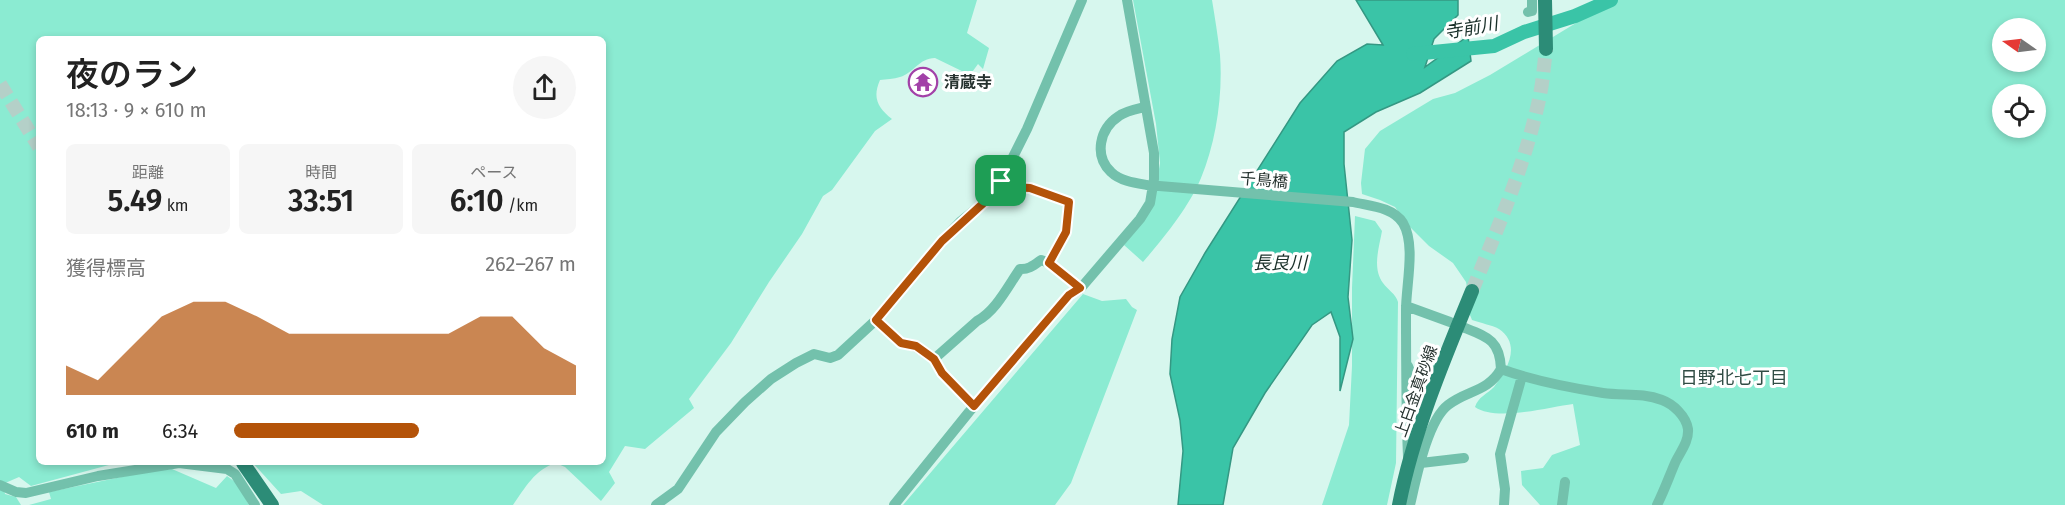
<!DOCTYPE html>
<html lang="ja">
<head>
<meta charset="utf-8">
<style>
	body { margin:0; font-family:"Fira Sans","Noto Sans JP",sans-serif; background:#f6f6f6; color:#222; height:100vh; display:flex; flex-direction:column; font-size:22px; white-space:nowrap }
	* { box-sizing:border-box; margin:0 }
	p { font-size:20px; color:#767676 }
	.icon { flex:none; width:33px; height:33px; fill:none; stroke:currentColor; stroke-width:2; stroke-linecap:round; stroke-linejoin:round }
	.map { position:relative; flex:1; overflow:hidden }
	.sheet { position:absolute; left:36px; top:36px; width:570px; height:429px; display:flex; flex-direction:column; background:#fff; border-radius:9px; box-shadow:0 3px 9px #0003 }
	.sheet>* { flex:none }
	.needle { width:39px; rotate:284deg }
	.buttons { position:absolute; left:1992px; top:18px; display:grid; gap:12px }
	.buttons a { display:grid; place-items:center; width:54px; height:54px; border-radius:50%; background:#fff; box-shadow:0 3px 9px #0003; font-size:30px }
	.pin { position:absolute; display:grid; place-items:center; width:51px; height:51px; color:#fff; margin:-26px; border-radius:12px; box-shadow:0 3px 9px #0006 }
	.round { display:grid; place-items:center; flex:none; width:63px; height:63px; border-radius:32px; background:#f6f6f6 }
	.overview { display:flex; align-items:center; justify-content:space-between; height:102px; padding:0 30px }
	h1 { font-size:33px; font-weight:600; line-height:45px }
	.figures { display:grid; grid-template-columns:repeat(3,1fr); gap:9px; height:102px; padding:6px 30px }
	.figures div { display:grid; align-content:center; border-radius:9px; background:#f6f6f6; text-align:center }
	.figures b { font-size:30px; font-weight:600 }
	.figures small { font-size:16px; font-weight:400 }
	.figures p { font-size:16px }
	.chart { height:168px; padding:12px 30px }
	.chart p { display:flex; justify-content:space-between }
	.chart svg { width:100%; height:108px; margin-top:6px; fill:#b45309; opacity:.7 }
	ul { padding:0 30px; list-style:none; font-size:20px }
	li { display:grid; grid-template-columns:96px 72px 1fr; align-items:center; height:45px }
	li i { height:15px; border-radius:8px; background:#b45309 }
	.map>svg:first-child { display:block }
</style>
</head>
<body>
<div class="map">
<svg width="2065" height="505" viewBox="0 0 2065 505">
	<rect width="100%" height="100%" fill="#d7f7ee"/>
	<path fill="#8bebd2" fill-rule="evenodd" d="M 0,0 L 977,0 L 967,33 L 989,48 L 983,69 L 978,64 L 970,75 L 935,58 C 919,58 914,73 900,77 C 894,79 886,79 880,80 C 872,98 878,108 892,119 L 875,131 L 832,190 L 823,196 L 802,234 L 769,282 L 731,343 L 689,399 L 694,408 L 645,449 L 625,446 L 609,472 L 615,483 L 601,501 L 565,467 L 556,463 C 535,469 525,488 513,505 L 323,505 L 301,491 L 281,494 L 252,462 L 603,462 L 603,39 L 39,39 L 39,462 L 120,462 L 31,486 L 19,477 L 3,484 L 5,494 L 16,497 L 21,505 L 0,505 Z
		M 1133,0 L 1212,0 C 1215,18 1218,37 1220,55 C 1223,95 1216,142 1201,178 C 1189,207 1163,239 1143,262 L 1124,245 L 1153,205 L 1160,163 L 1156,124 Z
		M 1614,0 L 2065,0 L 2065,505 L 1540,505 L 1522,485 L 1521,471 L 1543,468 L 1552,455 L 1580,445 L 1573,404 C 1549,407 1496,422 1475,407 C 1478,397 1487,394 1494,387 C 1507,370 1522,345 1499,329 C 1492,325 1480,323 1472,320 L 1468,310 L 1469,298 L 1466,282 L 1453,263 L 1429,246 L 1408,225 L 1395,207 L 1380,200 L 1362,194 L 1361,183 L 1365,149 L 1380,131 L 1433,99 L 1455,93 L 1490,75 ZM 2002,28 L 2036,28 L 2036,62 L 2002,62 ZM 2002,94 L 2036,94 L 2036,128 L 2002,128 Z
		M 1355,216 L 1375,221 L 1382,231 C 1379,248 1372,268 1383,283 C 1388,290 1396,294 1398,302 L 1396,463 L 1387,505 L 1322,505 L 1349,425 L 1352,366 L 1352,288 Z
		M 1083,294 L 1102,301 L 1126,299 L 1132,307 L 1137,310 L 1071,483 L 1055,505 L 903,505 Z
		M 172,469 L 216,488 L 227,476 L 238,484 L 249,505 L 29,505 L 51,499 L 49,492 L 150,471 Z"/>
	<path fill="#3ac4a7" stroke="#349883" stroke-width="1.5" d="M 1356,0 L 1458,0 L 1458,15 L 1434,39 L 1425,67 L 1468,36 L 1471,61 L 1420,93 L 1376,112 L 1344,132 L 1344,164 L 1352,240 L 1348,297 L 1353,339 L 1340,391 L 1340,337 L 1331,312 L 1312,325 L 1265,393 L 1233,448 L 1223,505 L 1178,505 L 1183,451 L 1180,420 L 1170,374 L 1172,339 L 1180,297 L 1205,253 L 1300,103 L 1337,61 L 1367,44 L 1383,45 Z"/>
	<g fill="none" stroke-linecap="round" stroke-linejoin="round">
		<path stroke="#3ac4a7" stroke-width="14" d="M 1413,54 L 1494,46 L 1524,32 L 1575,16 L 1611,0"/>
		<path stroke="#b4d0c8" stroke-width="14" stroke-dasharray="14 7" stroke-linecap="butt" d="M 0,84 L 39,147
			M 1472,291 C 1498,227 1526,163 1540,95 C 1543,80 1544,65 1546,49"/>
		<path stroke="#73c1ac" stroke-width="10" d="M 1528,12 L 1532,11 L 1532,0
			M 1145,107 C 1137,109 1126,111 1119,116 C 1099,129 1094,156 1111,172 C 1120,181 1135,183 1147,185 L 1353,202 C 1370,206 1393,207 1403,223 C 1416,245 1406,285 1406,310 C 1406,359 1406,408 1408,457
			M 1001,181 L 1010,187 L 1030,188 L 1069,202 L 1066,232 L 1049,263 L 1080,289
			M 1406,306 L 1450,322
			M 876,320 L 901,343 L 916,347 L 934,359 L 942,373 L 974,406
			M 934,359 L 977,321 C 996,311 1008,286 1020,269 C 1028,270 1034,265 1041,260 L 1049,263
			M 1408,366 L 1412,376 L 1420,381 L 1430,380 L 1437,369
			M 1501,369 C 1531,380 1571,388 1603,393 C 1623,396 1642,392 1662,400 C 1673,404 1686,416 1688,429 C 1689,442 1680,452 1675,463 C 1669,477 1664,491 1657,505
			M 1407,386 C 1417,393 1425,393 1435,387
			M 1421,463 L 1464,458
			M 0,485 L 16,492 L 26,493 L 98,476 L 179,463 L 227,469 L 235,474 L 255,505
			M 656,505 L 678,489 L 716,432 L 745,402 L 771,379 L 796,363 L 814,354 L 830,358 L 838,355 L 876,320 L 942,241 L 961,221 L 989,198 L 1001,181 L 1027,129 L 1082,0
			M 894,505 L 969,412 L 1069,295 L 1080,289 L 1140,219 L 1150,203 L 1154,179 L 1154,153 L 1127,0
			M 1410,505 C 1416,480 1427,421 1448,405 C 1467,390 1488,392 1501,369 C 1500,341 1488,337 1465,328
			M 1504,505 L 1505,489 L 1500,454 L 1522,376
			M 1562,505 L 1565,482"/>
		<path stroke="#2c8c77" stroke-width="14" d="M 1545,0 L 1546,49
			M 243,463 L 272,505
			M 1399,505 C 1413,433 1444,359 1472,291"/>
	</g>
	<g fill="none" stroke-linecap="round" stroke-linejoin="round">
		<g stroke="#fff" stroke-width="12">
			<path id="route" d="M 1001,181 L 1010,187 L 1030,188 L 1069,202 L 1066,232 L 1049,263 L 1080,288 L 1069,295 L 974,406 L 942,373 L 934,359 L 916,346 L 901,343 L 876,320 L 942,241 L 989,198 Z"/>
		</g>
		<use href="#route" stroke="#b45309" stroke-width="8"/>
	</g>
	<defs>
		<g id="temple-ring" transform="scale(1.5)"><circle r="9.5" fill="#fff" stroke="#a241a8" stroke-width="1.5"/><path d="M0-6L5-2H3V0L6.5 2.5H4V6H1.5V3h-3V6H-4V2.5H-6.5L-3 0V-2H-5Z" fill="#a241a8"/></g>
	</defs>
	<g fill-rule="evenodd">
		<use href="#temple-ring" x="923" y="82"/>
	</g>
	<g text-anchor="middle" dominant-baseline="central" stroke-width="6" stroke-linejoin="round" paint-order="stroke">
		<g font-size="16" font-weight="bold" fill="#26322f" stroke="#fff" text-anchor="start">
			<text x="944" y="82">清蔵寺</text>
		</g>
		<g font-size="16" fill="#26322f" stroke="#fff">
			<text transform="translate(1264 180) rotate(5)">千鳥橋</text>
			<text transform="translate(1416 391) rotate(-70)">上白金真砂線</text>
		</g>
		<g font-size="18" font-style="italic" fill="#192f29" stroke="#fff">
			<text transform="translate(1471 28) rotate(-10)">寺前川</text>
			<text x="1280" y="263">長良川</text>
		</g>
		<g font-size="18" fill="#314d45" stroke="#fff">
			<text x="1734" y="378">日野北七丁目</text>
		</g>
	</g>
</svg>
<div class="buttons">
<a><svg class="needle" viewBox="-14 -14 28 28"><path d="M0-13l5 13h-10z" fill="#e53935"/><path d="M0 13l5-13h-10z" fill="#767676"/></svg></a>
<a><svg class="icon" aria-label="locate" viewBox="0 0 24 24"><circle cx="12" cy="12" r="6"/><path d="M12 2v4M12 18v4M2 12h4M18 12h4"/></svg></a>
</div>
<div class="pin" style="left:1001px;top:181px;background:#1e9e55"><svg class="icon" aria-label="arrive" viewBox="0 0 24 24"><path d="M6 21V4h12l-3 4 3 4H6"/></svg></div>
<section class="sheet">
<div class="overview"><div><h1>夜のラン</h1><p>18:13 · 9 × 610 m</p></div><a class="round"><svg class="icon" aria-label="share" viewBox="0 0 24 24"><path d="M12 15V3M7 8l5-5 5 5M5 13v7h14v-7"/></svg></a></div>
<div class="figures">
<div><p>距離</p><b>5.49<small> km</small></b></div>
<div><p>時間</p><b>33:51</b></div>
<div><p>ペース</p><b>6:10<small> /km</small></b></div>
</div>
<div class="chart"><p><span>獲得標高</span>262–267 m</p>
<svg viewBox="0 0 160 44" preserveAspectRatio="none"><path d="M0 44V32L10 38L20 25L30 12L40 6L50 6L60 12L70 19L80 19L90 19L100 19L110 19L120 19L130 12L140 12L150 25L160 32V44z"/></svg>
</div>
<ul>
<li><b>610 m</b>6:34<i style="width:54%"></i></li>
</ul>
</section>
</div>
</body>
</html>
